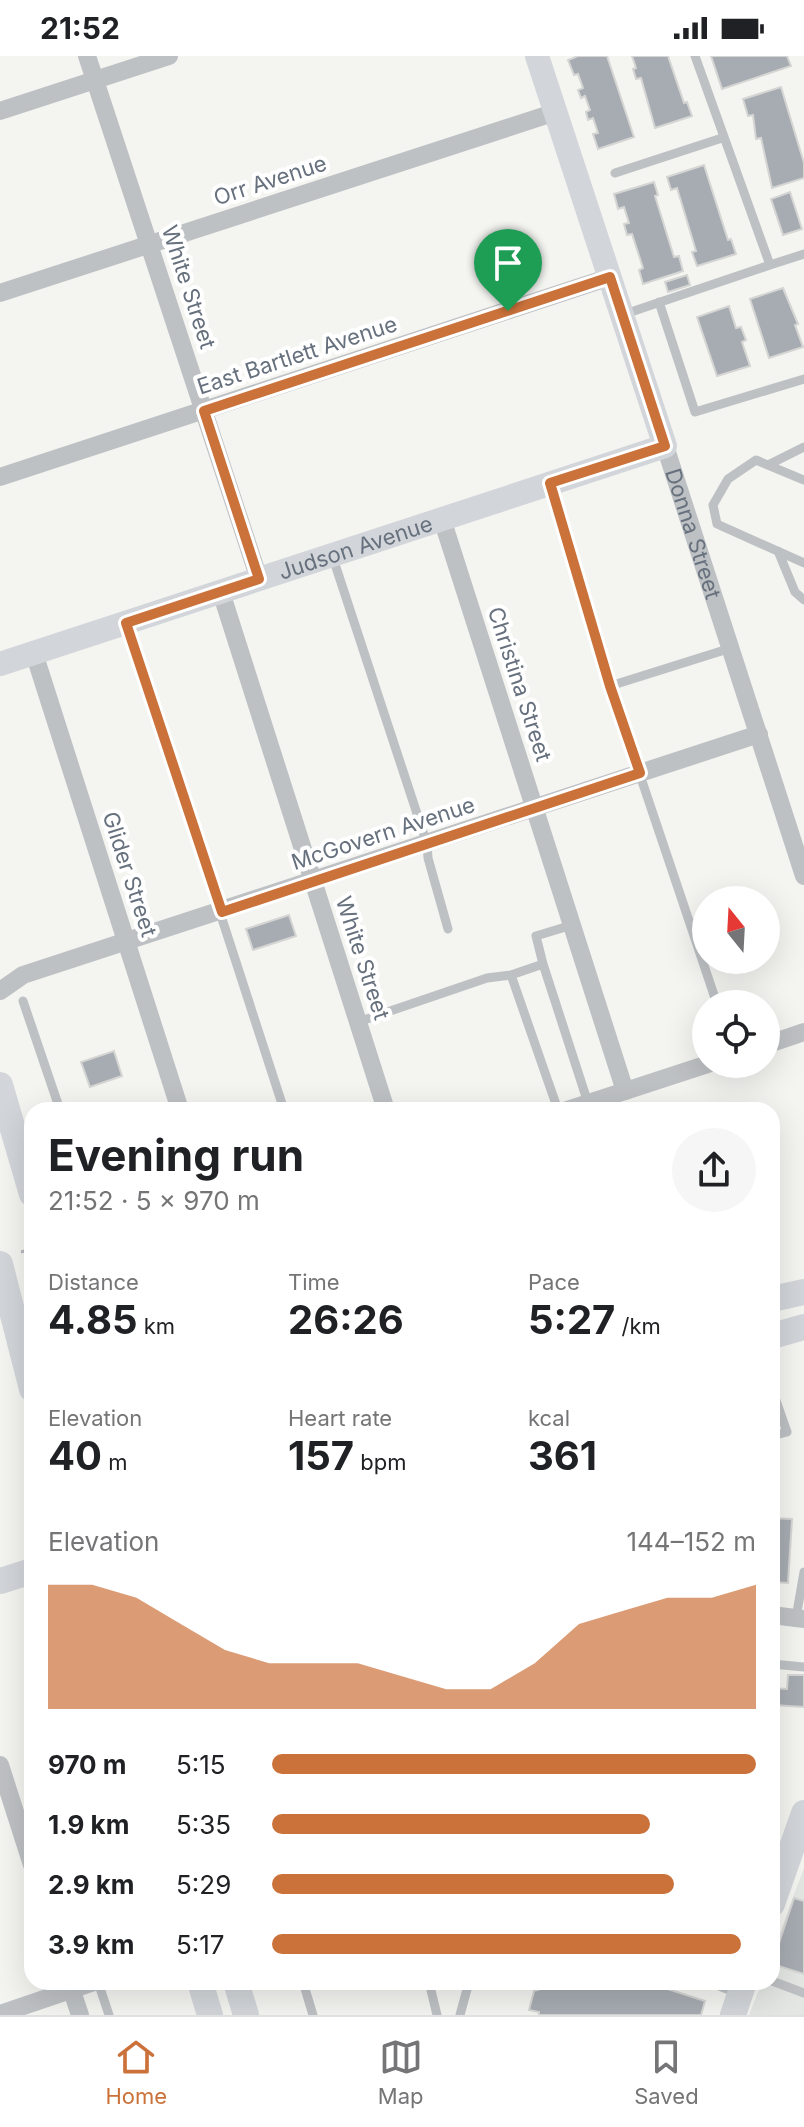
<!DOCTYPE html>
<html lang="en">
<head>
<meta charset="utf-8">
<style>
	body { margin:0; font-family:Inter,sans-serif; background:#f6f6f6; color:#202124; height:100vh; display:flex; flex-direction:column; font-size:30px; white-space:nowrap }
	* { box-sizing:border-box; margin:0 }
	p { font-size:26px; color:#757577 }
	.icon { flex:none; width:44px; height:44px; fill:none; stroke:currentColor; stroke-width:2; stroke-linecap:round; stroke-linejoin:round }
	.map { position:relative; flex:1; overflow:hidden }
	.drawer { position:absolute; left:24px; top:1046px; width:756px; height:888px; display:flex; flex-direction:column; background:#fff; border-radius:24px; box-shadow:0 8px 32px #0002 }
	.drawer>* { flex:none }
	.needle { width:52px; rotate:342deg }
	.tools { position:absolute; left:692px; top:830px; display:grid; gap:16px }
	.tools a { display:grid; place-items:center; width:88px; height:88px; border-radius:50%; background:#fff; box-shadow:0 8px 32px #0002; font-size:40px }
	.pin { position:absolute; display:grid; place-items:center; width:68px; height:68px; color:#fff; margin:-82px -34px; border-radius:50% 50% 50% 0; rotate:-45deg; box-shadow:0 0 8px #0007 }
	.pin .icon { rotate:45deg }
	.round { display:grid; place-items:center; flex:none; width:84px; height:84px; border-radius:42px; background:#f6f6f6 }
	.summary { display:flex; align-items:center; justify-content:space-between; height:136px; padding:0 24px }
	h1 { font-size:44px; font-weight:700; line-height:60px }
	.figures { display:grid; grid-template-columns:repeat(3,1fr); gap:12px; height:136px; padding:8px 24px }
	.figures div { display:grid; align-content:center }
	.figures b { font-size:40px; font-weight:700 }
	.figures small { font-size:22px; font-weight:400 }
	.figures p { font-size:22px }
	.chart { height:224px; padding:16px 24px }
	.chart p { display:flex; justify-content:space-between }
	.chart svg { width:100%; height:144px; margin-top:8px; fill:#cb723b; opacity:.7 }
	ul { padding:0 24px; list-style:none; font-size:26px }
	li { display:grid; grid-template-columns:128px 96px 1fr; align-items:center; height:60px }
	li i { height:20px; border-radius:10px; background:#cb723b }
	.status { display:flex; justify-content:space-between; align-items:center; height:56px; padding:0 40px; background:#fff; direction:ltr }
	.status svg { height:22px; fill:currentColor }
	.tabs { display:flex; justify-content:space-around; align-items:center; height:112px; border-top:2px solid #e0e0e0; background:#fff; font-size:22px; color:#757577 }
	.tabs a { display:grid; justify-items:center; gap:4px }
	.tabs .active { color:#cb723b }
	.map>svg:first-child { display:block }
</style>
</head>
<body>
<div class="status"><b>21:52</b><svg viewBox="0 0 49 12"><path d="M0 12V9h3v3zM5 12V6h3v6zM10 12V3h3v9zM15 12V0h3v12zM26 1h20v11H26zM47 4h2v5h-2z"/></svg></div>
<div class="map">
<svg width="804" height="1959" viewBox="0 0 804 1959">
	<rect width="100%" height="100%" fill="#f4f4f1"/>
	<path fill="#e4e6e4" d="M 804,1812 L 804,1959 L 749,1959 L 762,1926 L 772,1926 L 772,1898 Z"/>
	<path fill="#a7acb2" stroke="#d5d6d4" stroke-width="2" d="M 578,0 L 607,0 L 634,81 L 598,93 L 593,78 L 598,77 L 593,62 L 588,64 L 586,56 L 590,54 L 585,40 L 581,42 L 578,34 L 583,32 L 578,18 L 574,19 L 568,4 Z
		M 632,0 L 668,0 L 684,47 L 687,46 L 692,60 L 655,72 L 641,22 L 636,23 L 633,13 L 636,12 Z
		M 711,0 L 787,0 L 791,10 L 722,33 Z
		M 781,31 L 804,107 L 804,122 L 772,132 L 761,82 L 756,83 L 753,59 L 748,60 L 743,43 Z
		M 704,109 L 728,184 L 731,183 L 736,198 L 697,210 L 692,196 L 696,195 L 677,132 L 671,134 L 667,121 Z
		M 654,126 L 658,139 L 655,140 L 674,201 L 679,200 L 683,215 L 643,228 L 639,214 L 643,212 L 632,178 L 627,179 L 624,168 L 629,167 L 624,151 L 618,153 L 614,138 Z
		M 790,136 L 802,173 L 783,179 L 771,143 Z
		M 687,219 L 690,229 L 668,236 L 665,226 Z
		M 783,232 L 798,268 L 795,269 L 803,291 L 769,302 L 750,243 Z
		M 729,250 L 736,272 L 741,271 L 746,284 L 742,286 L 750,310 L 717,320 L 697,261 Z
		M 289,859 L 296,880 L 253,894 L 246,873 Z
		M 114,995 L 122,1020 L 90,1031 L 81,1006 Z
		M 772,1462 L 792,1463 L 788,1527 L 772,1526 Z
		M 788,1619 L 804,1619 L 804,1651 L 772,1649 L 772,1632 L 787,1633 Z
		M 794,1842 L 804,1845 L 804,1918 L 772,1908 Z
		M 550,1926 L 646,1926 L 705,1945 L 701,1959 L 539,1959 L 539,1956 L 529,1954 L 534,1935 L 549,1930 Z"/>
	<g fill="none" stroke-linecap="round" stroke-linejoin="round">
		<path stroke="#b6b8bb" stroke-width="3" stroke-dasharray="4 4" stroke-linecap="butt" d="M 21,1196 L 32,1193"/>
		<path stroke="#bec1c4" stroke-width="9" d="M 615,117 L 722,82
			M 770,209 L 804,198
			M 659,246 L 695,356 L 804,323
			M 622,259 L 770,209 L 695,0
			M 768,409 L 804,391
			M 804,424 L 756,404 L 728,423 L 713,449 L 717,468 L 804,507
			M 551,430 L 610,630
			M 778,495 L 795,536 L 804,544
			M 332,499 L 427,788 L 428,802 L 448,873
			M 127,570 L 284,1054
			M 543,908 L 536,880 L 572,869
			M 23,945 L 60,1054
			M 717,948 L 610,630 L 731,592
			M 358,966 L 487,922 L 511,919
			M 558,1054 L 511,919 L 543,908 L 588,1047
			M 772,1333 L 787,1376 L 772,1380
			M 796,1562 L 804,1516
			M 772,1608 L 804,1611
			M 772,1925 L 804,1937
			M 98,1926 L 109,1959
			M 303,1926 L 313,1959
			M 429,1926 L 437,1959
			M 709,1926 L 737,1937
			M 460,1959 L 469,1926"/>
		<g stroke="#bec1c4" stroke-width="18">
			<path d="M 87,0 L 259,523"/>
			<path d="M 0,55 L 169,0"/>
			<path d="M 0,237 L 556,56"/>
			<path id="s1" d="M 665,390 L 804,820"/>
			<path d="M 0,421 L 610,221"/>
			<path d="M 442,463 L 625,1035"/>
			<path d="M 221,536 L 386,1054"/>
			<path d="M 34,597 L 180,1054"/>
			<path d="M 0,935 L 23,919 L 759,678"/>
			<path d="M 766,989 L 804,976"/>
			<path d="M 567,1054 L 708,1008"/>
			<path d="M 772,1559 L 804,1563"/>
			<path d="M 0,1709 L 32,1809"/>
			<path d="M 69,1926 L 80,1959"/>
			<path d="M 0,1958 L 94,1926"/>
		</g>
		<path stroke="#d2d5d9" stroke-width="24" id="s2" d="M 0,608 L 665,390 L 537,0"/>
		<path stroke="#d2d5d9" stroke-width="26" d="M 0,1029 L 32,1138
			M 0,1208 L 32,1333
			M 772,1243 L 804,1236
			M 772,1280 L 804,1271
			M 0,1525 L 32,1515
			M 772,1848 L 804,1757
			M 200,1926 L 210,1959
			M 236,1926 L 246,1959
			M 733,1959 L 744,1926"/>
	</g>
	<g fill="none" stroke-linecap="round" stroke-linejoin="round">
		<g stroke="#fff" stroke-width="16">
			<path id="route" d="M 610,221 L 665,390 L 550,427 L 610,630 L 640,717 L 222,856 L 126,567 L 259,523 L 204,355 Z"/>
		</g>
		<use href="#route" stroke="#cb723b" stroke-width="10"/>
	</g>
	<g text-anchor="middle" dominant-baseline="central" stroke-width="8" stroke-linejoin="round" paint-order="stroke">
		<g font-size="22" fill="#67717e" stroke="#fff">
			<text transform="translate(270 124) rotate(-18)">Orr Avenue</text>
			<text transform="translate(189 231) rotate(72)">White Street</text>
			<text transform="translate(297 299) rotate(-18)">East Bartlett Avenue</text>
			<text stroke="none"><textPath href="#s1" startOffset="92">Donna Street</textPath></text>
			<text stroke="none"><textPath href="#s2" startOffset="374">Judson Avenue</textPath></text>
			<text transform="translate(520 628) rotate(72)">Christina Street</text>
			<text transform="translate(383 777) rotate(-18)">McGovern Avenue</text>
			<text transform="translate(130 818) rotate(72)">Glider Street</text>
			<text transform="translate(363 902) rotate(72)">White Street</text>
		</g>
	</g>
</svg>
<div class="tools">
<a><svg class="needle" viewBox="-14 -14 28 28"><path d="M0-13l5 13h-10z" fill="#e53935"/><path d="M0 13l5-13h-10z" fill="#757577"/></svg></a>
<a><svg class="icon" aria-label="locate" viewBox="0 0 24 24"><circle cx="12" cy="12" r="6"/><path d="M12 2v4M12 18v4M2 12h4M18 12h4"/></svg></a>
</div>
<div class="pin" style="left:508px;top:255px;background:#1e9e55"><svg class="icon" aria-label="arrive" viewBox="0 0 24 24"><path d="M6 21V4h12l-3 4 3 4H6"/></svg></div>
<section class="drawer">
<div class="summary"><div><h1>Evening run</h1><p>21:52 · 5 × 970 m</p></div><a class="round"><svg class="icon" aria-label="share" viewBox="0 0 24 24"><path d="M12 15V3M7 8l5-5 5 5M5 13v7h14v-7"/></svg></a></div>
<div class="figures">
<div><p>Distance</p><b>4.85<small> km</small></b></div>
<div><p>Time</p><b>26:26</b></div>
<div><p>Pace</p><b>5:27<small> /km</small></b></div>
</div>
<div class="figures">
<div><p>Elevation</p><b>40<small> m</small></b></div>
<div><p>Heart rate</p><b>157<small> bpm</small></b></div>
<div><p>kcal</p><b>361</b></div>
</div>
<div class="chart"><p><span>Elevation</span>144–152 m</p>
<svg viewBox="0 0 160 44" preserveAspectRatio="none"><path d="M0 44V6L10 6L20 10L30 18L40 26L50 30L60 30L70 30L80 34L90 38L100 38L110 30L120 18L130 14L140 10L150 10L160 6V44z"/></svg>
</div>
<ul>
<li><b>970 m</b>5:15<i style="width:100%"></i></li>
<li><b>1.9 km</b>5:35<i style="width:78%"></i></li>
<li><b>2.9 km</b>5:29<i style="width:83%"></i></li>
<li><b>3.9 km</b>5:17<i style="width:97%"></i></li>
</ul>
</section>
</div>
<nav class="tabs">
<a class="active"><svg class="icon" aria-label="home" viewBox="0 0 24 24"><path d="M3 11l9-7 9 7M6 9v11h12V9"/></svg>Home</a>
<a><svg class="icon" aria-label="map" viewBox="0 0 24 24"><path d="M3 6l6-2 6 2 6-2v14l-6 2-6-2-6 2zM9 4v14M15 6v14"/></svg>Map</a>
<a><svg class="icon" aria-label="saved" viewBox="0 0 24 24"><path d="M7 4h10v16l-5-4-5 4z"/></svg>Saved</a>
</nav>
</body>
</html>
